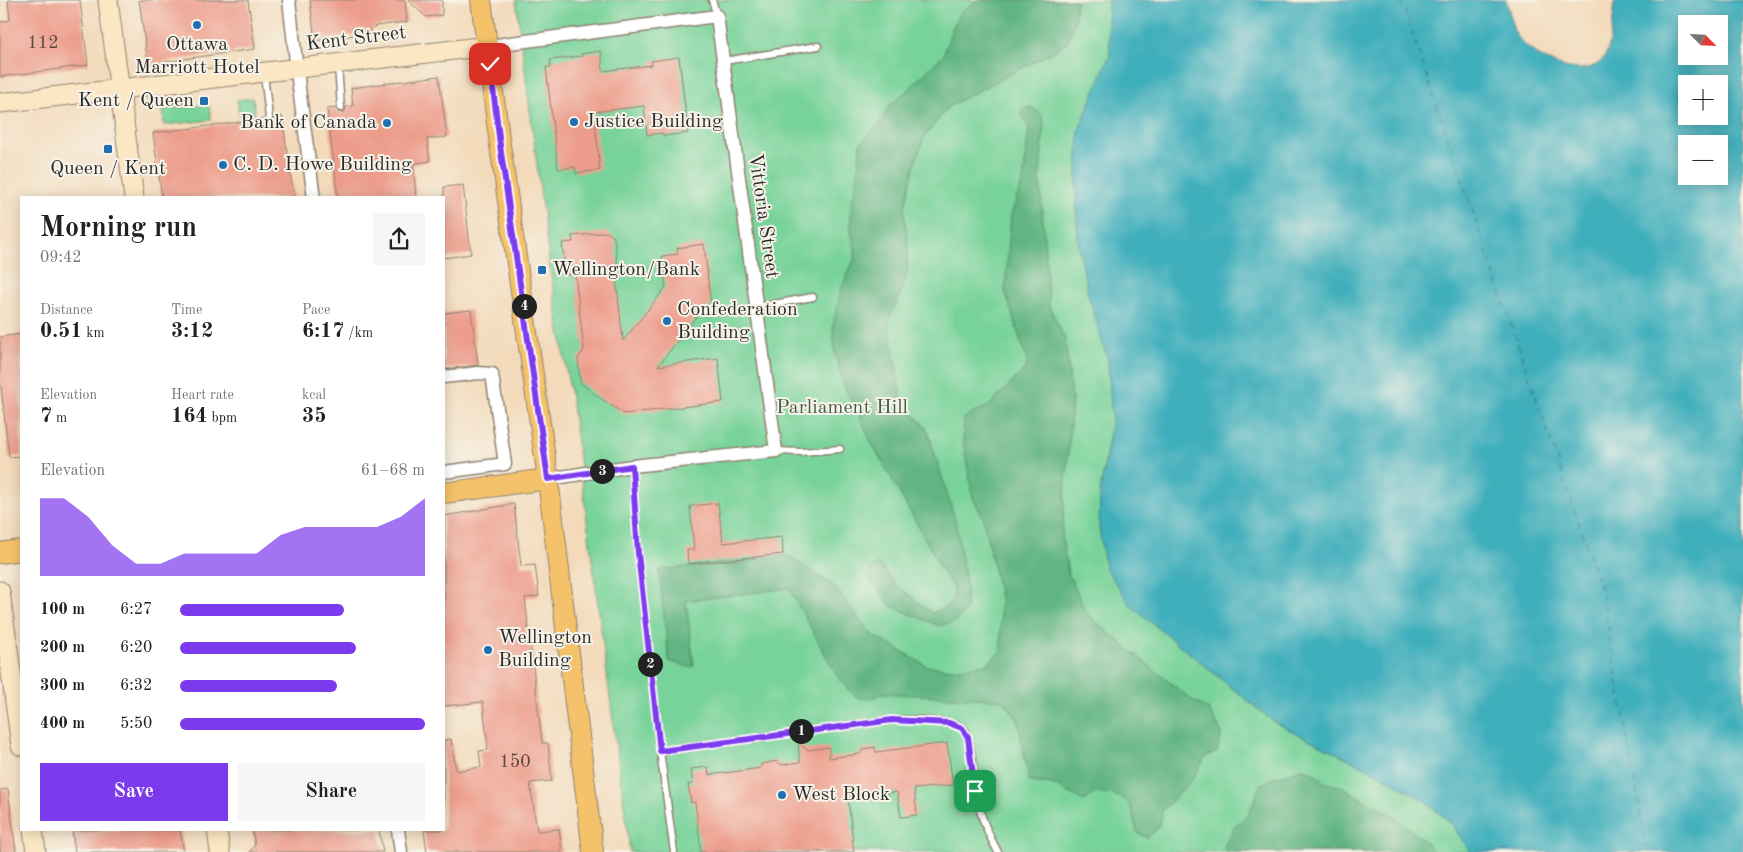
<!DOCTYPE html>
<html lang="en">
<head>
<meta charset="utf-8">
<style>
	body { margin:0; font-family:"Old Standard TT",serif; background:#f6f6f6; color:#202124; height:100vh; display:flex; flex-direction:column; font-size:19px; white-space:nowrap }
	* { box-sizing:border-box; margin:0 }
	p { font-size:16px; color:#757577 }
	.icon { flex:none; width:28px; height:28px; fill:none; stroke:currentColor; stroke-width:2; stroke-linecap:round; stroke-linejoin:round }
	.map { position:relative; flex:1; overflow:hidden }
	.drawer { position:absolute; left:20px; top:196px; width:425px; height:635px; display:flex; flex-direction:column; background:#fff; border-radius:0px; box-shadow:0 2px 12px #0003 }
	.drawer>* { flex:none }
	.needle { width:32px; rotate:114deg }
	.tools { position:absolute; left:1678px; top:15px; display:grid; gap:10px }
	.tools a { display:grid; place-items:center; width:50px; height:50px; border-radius:0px; background:#fff; box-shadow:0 2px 12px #0003; font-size:25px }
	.pin { position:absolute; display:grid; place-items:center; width:42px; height:42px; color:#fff; margin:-21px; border-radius:10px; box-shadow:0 2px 8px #0006 }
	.km { position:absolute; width:25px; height:25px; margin:-12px; border-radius:50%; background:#222; color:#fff; font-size:14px; line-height:25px; text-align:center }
	.round { display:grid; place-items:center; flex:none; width:52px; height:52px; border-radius:0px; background:#f6f6f6 }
	.summary { display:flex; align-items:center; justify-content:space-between; height:85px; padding:0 20px }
	h1 { font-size:28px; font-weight:600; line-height:38px }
	.metrics { display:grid; grid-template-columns:repeat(3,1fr); gap:8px; height:85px; padding:5px 20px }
	.metrics div { display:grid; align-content:center }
	.metrics b { font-size:21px; font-weight:600 }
	.metrics small { font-size:14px; font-weight:400 }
	.metrics p { font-size:14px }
	.chart { height:140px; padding:10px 20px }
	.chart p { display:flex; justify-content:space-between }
	.chart svg { width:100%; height:90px; margin-top:5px; fill:#7c3aed; opacity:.7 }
	.action { display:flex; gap:10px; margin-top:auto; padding:10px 20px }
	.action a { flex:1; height:58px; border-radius:0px; background:#7c3aed; color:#fff; font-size:20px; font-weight:600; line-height:58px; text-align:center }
	.action a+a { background:#f6f6f6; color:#202124 }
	ul { padding:0 20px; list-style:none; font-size:16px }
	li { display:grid; grid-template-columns:80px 60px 1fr; align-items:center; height:38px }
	li i { height:12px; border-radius:6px; background:#7c3aed }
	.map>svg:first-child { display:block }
</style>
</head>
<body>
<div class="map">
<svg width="1743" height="852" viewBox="0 0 1743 852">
	<rect width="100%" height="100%" fill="#f7f3e8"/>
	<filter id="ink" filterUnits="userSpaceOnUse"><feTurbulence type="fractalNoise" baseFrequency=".02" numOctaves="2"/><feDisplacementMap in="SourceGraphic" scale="10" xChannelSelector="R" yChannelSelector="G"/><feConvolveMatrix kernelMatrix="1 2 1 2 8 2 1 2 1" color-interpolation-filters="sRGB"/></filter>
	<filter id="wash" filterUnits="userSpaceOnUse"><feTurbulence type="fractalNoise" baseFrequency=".0096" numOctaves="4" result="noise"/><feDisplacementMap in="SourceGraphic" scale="20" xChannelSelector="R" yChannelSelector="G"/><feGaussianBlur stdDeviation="1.12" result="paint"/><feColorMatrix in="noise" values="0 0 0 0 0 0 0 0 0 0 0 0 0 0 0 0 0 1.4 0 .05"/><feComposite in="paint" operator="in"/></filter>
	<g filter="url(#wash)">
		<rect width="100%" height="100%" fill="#f3daba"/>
		<path fill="#78d39a" stroke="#527f62" d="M 516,0 L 1108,0 L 1108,19 L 1110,54 L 1079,130 L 1076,197 L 1078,241 L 1088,294 L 1108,360 L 1112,420 L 1100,493 L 1130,605 L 1274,722 L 1377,773 L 1424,800 L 1452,824 L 1470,852 L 630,852 L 572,404 L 551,275 Z
			M 253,98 L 255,113 L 239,115 L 237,100 Z
			M 209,105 L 211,120 L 164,125 L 163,109 Z"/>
		<path fill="#62b582" stroke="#467056" d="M 978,0 L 1076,0 L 1075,19 L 1068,42 L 1049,54 L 949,106 L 925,136 L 915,163 L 904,211 L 908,246 L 907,273 L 903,288 L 889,320 L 889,325 L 902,401 C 909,414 923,420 928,432 L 956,522 L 967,590 L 966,611 L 955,622 L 939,626 L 891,606 L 871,580 L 870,570 L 877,564 L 885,570 L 893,582 L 932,613 C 946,607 960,601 950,583 C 948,580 945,577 943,573 C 940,569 938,563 936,558 L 870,440 L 858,411 L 845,389 L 835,354 L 833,327 L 841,289 L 855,258 L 855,247 L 851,233 L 851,208 L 858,175 L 860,144 L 881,121 L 891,104 L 907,91 L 944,54 L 950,34 L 958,16 L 962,11 Z
			M 1031,107 L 1040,113 L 1044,122 L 1040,177 L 1049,306 L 1065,339 L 1072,400 L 1062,537 L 1068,573 L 1085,610 L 1098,624 L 1189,698 L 1209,710 L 1222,733 L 1217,752 L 1206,756 L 1193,779 L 1162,811 C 1162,825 1158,829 1147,838 L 1137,832 C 1129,798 1132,799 1097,792 L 1084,801 L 1053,784 L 1029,782 L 1018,720 L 1003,700 L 881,693 C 860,709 848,690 836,674 L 789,588 L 686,601 L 694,666 L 689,667 L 669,661 L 659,570 L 788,555 L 834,586 L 871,634 L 927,666 L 952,669 L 987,664 L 1001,651 L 1000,598 L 983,517 L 973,498 L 963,441 L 964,418 L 990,405 L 1026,368 L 1027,361 L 1005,291 L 1011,215 L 1023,181 L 1029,127 L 1022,117 L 1021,110 Z
			M 1303,769 L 1314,772 L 1324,782 L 1343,787 L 1372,805 L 1388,812 L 1428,844 L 1434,852 L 1226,852 L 1224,847 L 1234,827 L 1249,814 L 1260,785 L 1273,778 Z"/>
		<path fill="#40afbc" stroke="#366d74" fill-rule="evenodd" d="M 1108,0 L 1506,0 C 1511,11 1510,27 1518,37 C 1532,57 1581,83 1602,60 C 1612,50 1613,15 1615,0 L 1743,0 L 1743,852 L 1470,852 L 1452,824 L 1424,800 L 1377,773 L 1274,722 L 1130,605 L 1105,567 L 1099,528 L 1100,493 L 1112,420 L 1108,360 L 1088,294 L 1078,241 L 1076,197 L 1079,130 L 1110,54 L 1108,19 ZM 1686,24 L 1719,24 L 1719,56 L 1686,56 ZM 1686,84 L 1719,84 L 1719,116 L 1686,116 ZM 1686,144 L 1719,144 L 1719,176 L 1686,176 Z"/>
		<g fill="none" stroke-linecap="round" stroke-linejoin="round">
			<path stroke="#32595e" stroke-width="1" stroke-dasharray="6 5" stroke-linecap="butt" d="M 1401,0 L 1602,592 L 1647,852"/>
		</g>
		<g id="blocks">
			<path fill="#ed9d8b" d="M 8,0 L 80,0 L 88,65 L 0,77 L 0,22 L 10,20 Z
				M 139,0 L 248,0 L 255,49 L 148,64 Z
				M 310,0 L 405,0 L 407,22 L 375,26 L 368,33 L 315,41 Z
				M 408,0 L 442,0 L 442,15 L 426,17 Z
				M 601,51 L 603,71 L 652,65 L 651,61 L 679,57 L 688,133 L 663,136 L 663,133 L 647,135 L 644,106 L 594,112 L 600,170 L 576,173 L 575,167 L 558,169 L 546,67 L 551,67 L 550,60 L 582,56 L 581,54 Z
				M 439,76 L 447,137 L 427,139 L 430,161 L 413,164 L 416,198 L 338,198 L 327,109 L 336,108 L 338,112 L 342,113 L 345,111 L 346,107 L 353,106 L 351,88 Z
				M 282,116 L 294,198 L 162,198 L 153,133 L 264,119 L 267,122 L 270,123 L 274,118 Z
				M 463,185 L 471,254 L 444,258 L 444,187 Z
				M 607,232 L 614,237 L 618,269 L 615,269 L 623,341 L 666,287 L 662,256 L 678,254 L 677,248 L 704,244 L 711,307 L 703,308 L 658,366 L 718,358 L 723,402 L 624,414 L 596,395 L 580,382 L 578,359 L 584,350 L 575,274 L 566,275 L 562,243 L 573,242 L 572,236 Z
				M 471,310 L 478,365 L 444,369 L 444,313 Z
				M 21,334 L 21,456 L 9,457 L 0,378 L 0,337 Z
				M 718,503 L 723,543 L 782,537 L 783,554 L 688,564 L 687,550 L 694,550 L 690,506 Z
				M 514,504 L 521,566 L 535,565 L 539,596 L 525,598 L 542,743 L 548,743 L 552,781 L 530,783 L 537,831 L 559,829 L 562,852 L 427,852 L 424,830 L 444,830 L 444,740 L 451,739 L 456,771 L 481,767 L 479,751 L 488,750 L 483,702 L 444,706 L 444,516 Z
				M 798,743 L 808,750 L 829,747 L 829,758 L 860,754 L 863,749 L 875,747 L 876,752 L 947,743 L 953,785 L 914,789 L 917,815 L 901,817 L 897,792 L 848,798 L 854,852 L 701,852 L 695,802 L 691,803 L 688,784 L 693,784 L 691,769 L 708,767 L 709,775 L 761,768 L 761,764 L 777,761 L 781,765 L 800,762 Z
				M 8,789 L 16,852 L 0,852 L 0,790 Z
				M 72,830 L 180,830 L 184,852 L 75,852 Z
				M 252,830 L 379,830 L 383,852 L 249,852 L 255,845 Z"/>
		</g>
	</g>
	<g filter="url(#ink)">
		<use href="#blocks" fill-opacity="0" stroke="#8f8272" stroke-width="1"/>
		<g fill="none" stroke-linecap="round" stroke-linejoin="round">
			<g stroke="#8f8272" stroke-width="9">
				<path id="lane" d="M 712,0 L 717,16
					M 724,61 L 818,46
					M 338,65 L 341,108
					M 264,74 L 269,118
					M 757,307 L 813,297
					M 776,451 L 801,452 L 840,449
					M 632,466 L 638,553 L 660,751 L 674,852
					M 660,751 L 892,720 C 904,719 955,720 963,728 C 973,739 974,786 978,803 C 982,821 989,836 998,852"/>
			</g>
			<g stroke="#8f8272" stroke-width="15">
				<path id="street" d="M 289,0 L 299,88 L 314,198
					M 488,46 L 717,16 L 776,451 L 632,466 L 548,479
					M 444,377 L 478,373 L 492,374 L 505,464 L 444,472
					M 398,830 L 401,852"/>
			</g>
			<g stroke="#8f8272" stroke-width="21">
				<path id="secondary" d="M 108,0 L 134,198
					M 0,103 L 488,46
					M 0,591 L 21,746
					M 33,830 L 36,852
					M 217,830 L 220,852"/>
			</g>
			<g stroke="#8f8272" stroke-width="22">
				<path id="primary" d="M 481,0 L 500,145 L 548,479 L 593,852
					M 444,493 L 548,479
					M 0,553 L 21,550"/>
			</g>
			<use href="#lane" stroke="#fff" stroke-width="6"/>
			<use href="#street" stroke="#fff" stroke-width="12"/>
			<use href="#secondary" stroke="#fbe7c3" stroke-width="19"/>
			<use href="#primary" stroke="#f4c26a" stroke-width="20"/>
		</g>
	</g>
	<g fill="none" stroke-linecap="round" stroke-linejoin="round" filter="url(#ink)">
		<g stroke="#fff" stroke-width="10">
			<path id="route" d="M 490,64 L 500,145 L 548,479 L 632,466 L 638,553 L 660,751 L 892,720 L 949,723 L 962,728 L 968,737 L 975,791"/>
		</g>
		<use href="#route" stroke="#7c3aed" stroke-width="6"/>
	</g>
	<g fill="#1f6fb2" stroke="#f7f3e8" stroke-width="2">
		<circle cx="197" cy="25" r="5"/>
		<rect x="199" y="96" width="10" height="10" rx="2.5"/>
		<circle cx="574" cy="122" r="5"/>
		<circle cx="387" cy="123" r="5"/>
		<rect x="103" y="144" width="10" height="10" rx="2.5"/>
		<circle cx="223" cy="165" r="5"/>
		<rect x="537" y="265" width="10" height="10" rx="2.5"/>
		<circle cx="667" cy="321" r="5"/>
		<circle cx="488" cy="650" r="5"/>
		<circle cx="782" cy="795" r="5"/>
	</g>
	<g text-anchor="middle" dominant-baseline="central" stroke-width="4" stroke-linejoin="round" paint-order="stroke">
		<g font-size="18" fill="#5c4843">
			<text x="43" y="43">112</text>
			<text x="515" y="762">150</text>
		</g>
		<g font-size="20" fill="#2b2b2b" stroke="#f7f3e8">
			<text transform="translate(356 39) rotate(-7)">Kent Street</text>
			<text transform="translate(763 216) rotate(82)">Vittoria Street</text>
		</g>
		<g font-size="20" fill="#2b2b2b" stroke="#f7f3e8" text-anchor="start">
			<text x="197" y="45" text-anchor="middle">Ottawa<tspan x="197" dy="23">Marriott Hotel</tspan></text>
			<text x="194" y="101" text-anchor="end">Kent / Queen</text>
			<text x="584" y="122">Justice Building</text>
			<text x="377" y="123" text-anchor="end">Bank of Canada</text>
			<text x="233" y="165">C. D. Howe Building</text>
			<text x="108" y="169" text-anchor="middle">Queen / Kent</text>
			<text x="552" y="270">Wellington/Bank</text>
			<text x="677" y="310">Confederation<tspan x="677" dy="23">Building</tspan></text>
			<text x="498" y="638">Wellington<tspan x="498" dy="23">Building</tspan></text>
			<text x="792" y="795">West Block</text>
		</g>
		<g font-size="20" fill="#425d4c" stroke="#f7f3e8">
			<text x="842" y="408">Parliament Hill</text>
		</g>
	</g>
</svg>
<div class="tools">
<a><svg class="needle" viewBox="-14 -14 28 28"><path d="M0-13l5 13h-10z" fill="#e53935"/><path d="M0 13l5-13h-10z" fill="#757577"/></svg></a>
<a>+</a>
<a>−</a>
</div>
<div class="pin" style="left:975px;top:791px;background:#1e9e55"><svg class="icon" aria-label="arrive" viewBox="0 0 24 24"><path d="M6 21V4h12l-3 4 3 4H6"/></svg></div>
<div class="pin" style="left:490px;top:64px;background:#d93025"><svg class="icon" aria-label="check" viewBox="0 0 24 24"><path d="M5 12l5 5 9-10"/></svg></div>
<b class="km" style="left:801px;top:731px">1</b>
<b class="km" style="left:650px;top:664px">2</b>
<b class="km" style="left:602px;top:471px">3</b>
<b class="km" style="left:524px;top:306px">4</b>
<section class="drawer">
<div class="summary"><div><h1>Morning run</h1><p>09:42</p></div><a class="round"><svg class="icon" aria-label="share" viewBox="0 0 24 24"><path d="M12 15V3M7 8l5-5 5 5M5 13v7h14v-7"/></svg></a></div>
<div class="metrics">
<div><p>Distance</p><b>0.51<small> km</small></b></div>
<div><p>Time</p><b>3:12</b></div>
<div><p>Pace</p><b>6:17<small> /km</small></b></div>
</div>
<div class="metrics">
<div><p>Elevation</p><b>7<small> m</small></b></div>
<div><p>Heart rate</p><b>164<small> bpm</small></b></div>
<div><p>kcal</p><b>35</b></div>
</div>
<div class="chart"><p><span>Elevation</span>61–68 m</p>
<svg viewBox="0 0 160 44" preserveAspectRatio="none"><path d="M0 44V6L10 6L20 15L30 29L40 38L50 38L60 33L70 33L80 33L90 33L100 24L110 20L120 20L130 20L140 20L150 15L160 6V44z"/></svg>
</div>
<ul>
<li><b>100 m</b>6:27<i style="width:67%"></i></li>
<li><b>200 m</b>6:20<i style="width:72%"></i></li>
<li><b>300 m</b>6:32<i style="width:64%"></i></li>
<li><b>400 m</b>5:50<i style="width:100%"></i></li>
</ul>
<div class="action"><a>Save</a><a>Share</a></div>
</section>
</div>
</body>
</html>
